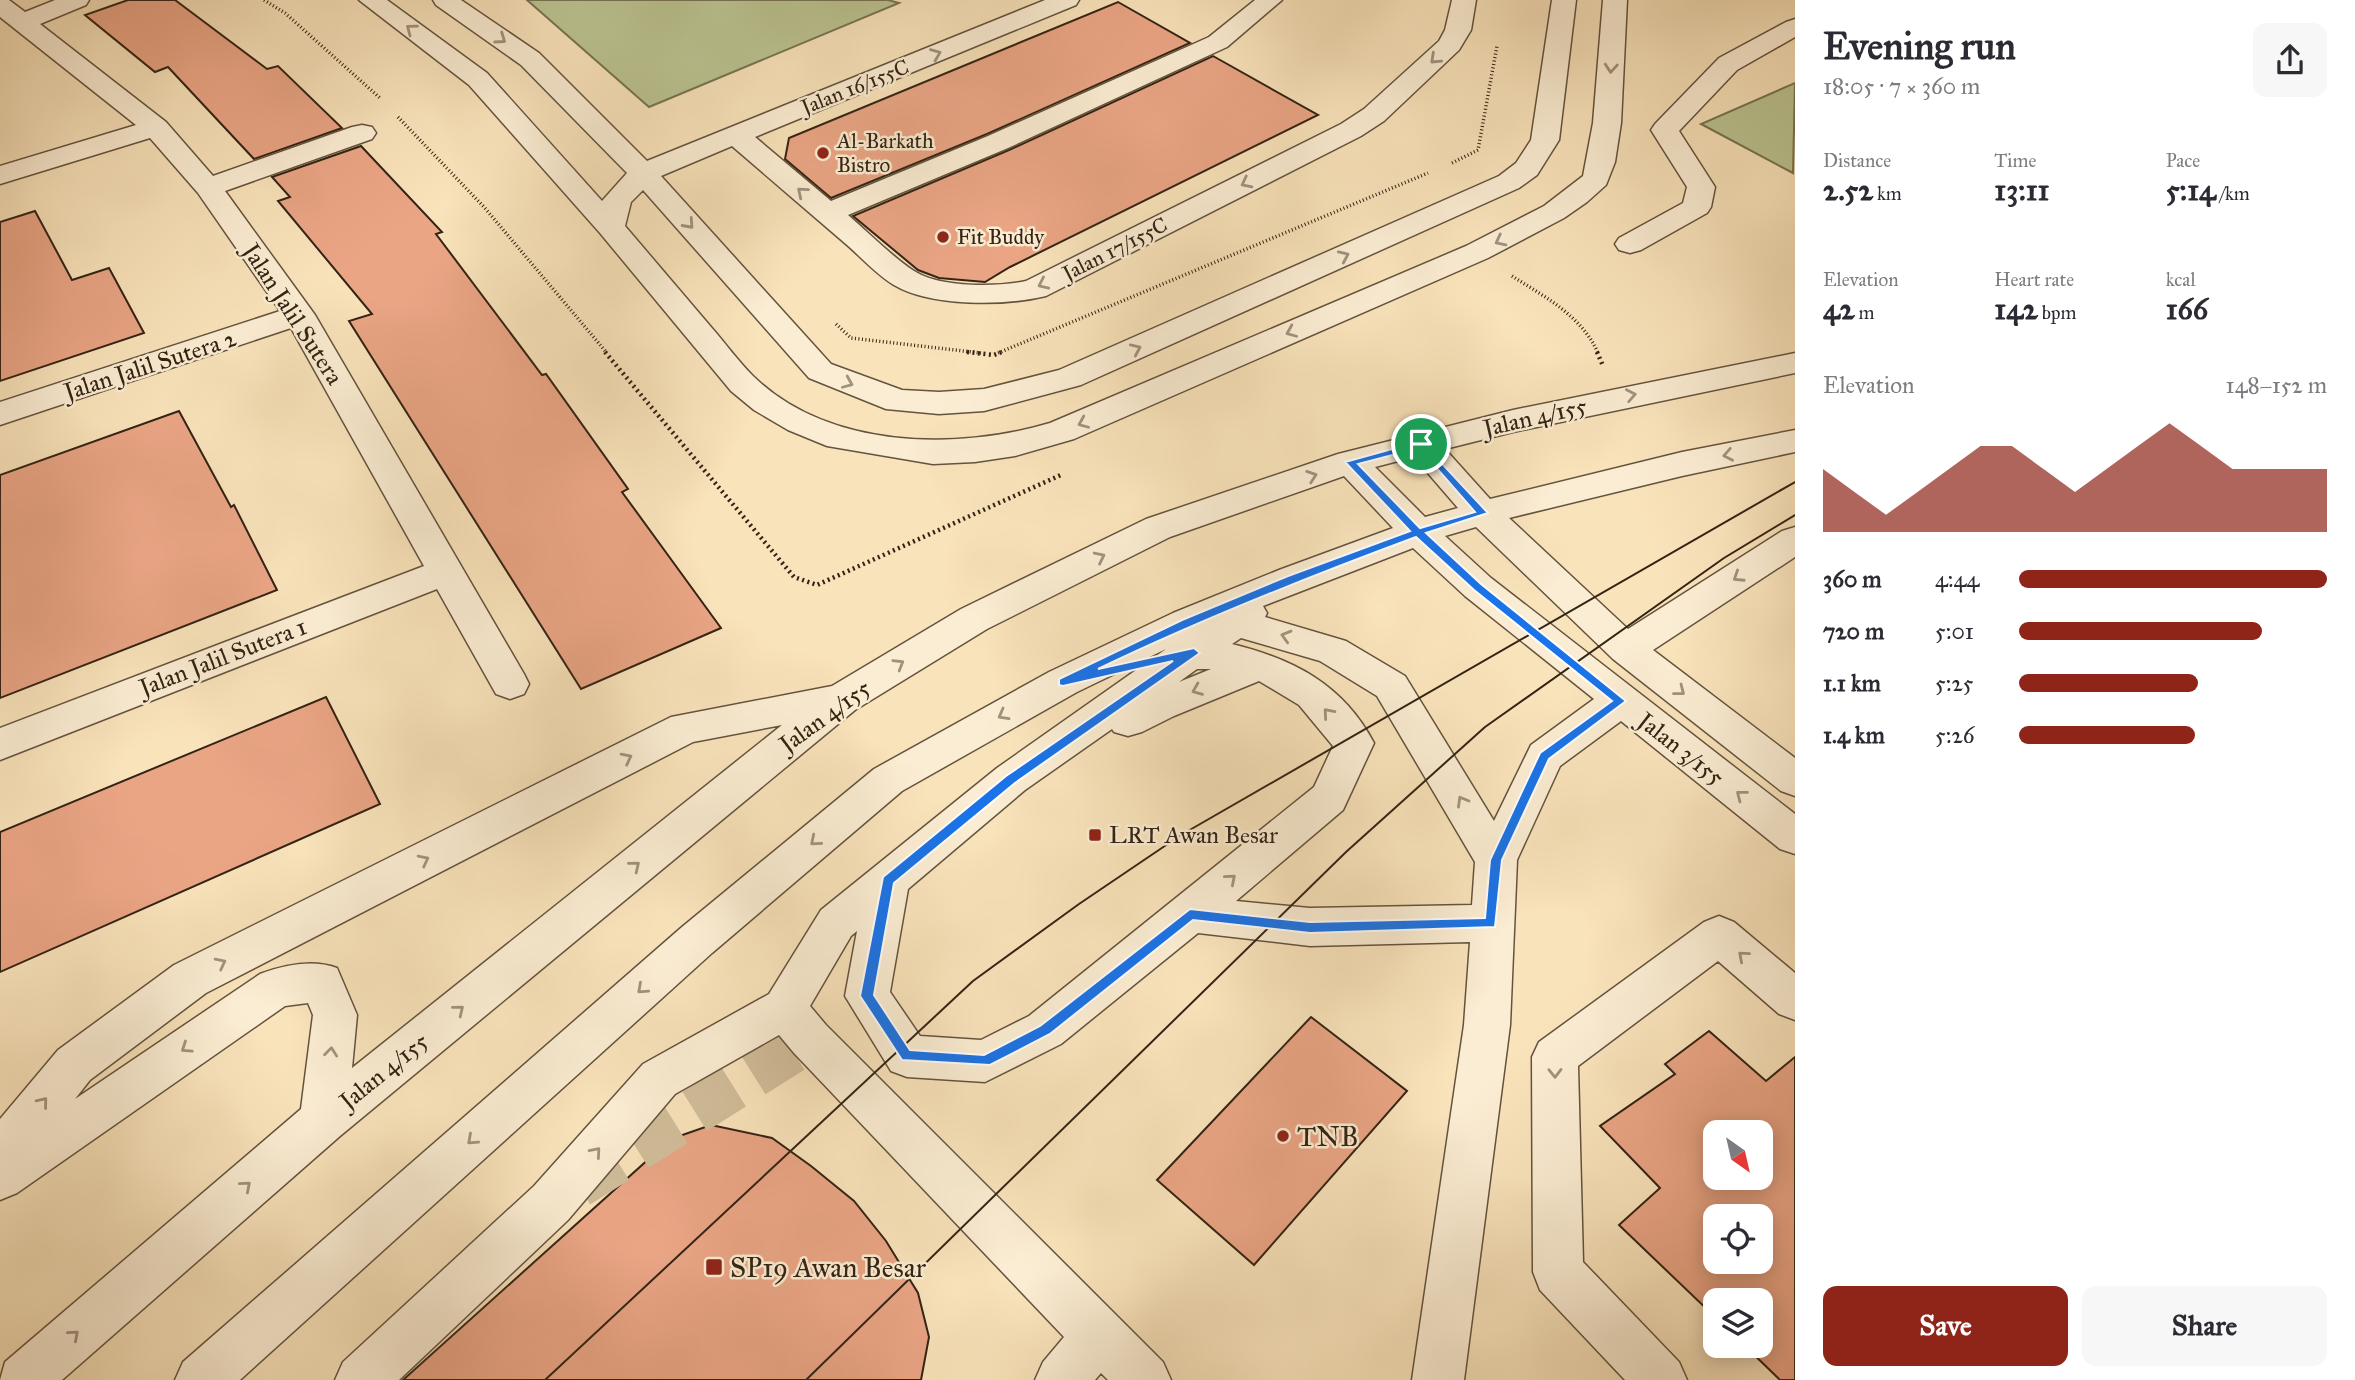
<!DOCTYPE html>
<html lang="en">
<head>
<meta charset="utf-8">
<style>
	body { margin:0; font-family:"IM FELL Great Primer",serif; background:#f7f7f7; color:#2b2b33; height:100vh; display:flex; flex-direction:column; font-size:26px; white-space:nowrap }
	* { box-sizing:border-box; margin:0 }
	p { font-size:23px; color:#7c7c81 }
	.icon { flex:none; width:38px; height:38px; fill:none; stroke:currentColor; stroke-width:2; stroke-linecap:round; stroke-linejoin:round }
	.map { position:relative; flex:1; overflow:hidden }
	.side { display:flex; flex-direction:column; background:#fff; width:560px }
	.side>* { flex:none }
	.needle { width:46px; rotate:146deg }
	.buttons { position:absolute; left:1703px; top:1120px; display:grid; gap:14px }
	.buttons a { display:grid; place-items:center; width:70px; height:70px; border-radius:14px; background:#fff; box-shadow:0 4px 18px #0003; font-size:35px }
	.pin { position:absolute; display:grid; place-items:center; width:60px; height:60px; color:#fff; margin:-30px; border:4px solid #fff; border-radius:50%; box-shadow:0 2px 7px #0007 }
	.round { display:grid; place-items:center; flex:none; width:74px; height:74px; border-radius:14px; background:#f7f7f7 }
	.head { display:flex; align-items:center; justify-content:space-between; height:119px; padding:0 28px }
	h1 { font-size:38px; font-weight:800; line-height:52px }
	.stats { display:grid; grid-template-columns:repeat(3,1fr); gap:10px; height:119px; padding:7px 28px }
	.stats div { display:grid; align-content:center }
	.stats b { font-size:30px; font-weight:800 }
	.stats small { font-size:19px; font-weight:400 }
	.stats p { font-size:19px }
	.chart { height:196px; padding:14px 28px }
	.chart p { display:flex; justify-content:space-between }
	.chart svg { width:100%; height:126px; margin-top:7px; fill:#8f2418; opacity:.7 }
	.action { display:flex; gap:14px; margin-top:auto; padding:14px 28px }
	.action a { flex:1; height:80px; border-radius:14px; background:#8f2418; color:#fff; font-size:28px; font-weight:800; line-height:80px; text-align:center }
	.action a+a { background:#f7f7f7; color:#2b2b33 }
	ul { padding:0 28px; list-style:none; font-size:23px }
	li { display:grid; grid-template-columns:112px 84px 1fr; align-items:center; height:52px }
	li i { height:18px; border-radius:9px; background:#8f2418 }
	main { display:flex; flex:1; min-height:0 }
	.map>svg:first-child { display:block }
</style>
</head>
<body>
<main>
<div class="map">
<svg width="1795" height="1380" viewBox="0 0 1795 1380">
	<rect width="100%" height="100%" fill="#f9e3bb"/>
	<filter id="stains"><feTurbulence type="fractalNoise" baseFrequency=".00286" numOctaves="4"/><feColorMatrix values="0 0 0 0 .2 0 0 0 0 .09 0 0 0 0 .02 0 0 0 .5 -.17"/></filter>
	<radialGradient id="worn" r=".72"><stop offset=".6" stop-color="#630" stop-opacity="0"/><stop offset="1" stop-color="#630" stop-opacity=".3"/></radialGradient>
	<path fill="#bbc492" stroke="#777453" stroke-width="2" d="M 527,0 L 888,0 L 899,3 L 649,107 Z
		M 1795,83 L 1793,173 L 1701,124 Z"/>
	<path fill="#eaa585" stroke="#332314" stroke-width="2" fill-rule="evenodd" d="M 128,0 L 175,0 L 267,69 L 278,66 L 342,128 L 254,159 L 168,67 L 155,72 L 85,15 Z
		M 1118,2 L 1190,43 L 987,134 L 831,198 L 785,159 L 789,138 Z
		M 1213,56 L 1318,115 L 1010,267 L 985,282 L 939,278 L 918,270 L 853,216 L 1009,150 Z
		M 361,146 L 442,232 L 436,234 L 542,375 L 546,374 L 628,489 L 622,492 L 721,628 L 581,689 L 349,321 L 372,314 L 278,201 L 290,197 L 272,177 Z
		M 35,211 L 72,280 L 109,268 L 144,333 L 0,381 L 0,222 Z
		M 179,411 L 231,507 L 234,505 L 277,590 L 0,698 L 0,475 Z
		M 326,697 L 380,804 L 0,972 L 0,832 Z
		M 1311,1017 L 1407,1091 L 1254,1265 L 1157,1180 Z
		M 1709,1031 L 1766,1081 L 1795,1057 L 1795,1380 L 1780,1380 L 1745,1346 L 1760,1346 L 1760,1300 L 1715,1300 L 1715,1317 L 1619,1225 L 1660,1188 L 1600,1126 L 1675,1074 L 1665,1064 ZM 1715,1132 L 1760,1132 L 1760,1178 L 1715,1178 ZM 1715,1216 L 1760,1216 L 1760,1262 L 1715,1262 Z
		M 711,1125 L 772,1138 L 811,1166 L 854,1201 L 886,1241 L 918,1293 L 929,1337 L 921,1380 L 403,1380 L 671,1139 Z"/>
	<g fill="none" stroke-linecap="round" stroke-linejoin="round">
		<path stroke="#d1bd9a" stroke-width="46" stroke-dasharray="46 23" stroke-linecap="butt" d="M 578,1185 L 810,1039"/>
		<g stroke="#64533e" stroke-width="3">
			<path id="minor" d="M 0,0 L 9,0 L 25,12 L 55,0 L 89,0 L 86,5 L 40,24 L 166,122 L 213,176 L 352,127 L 362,125 L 372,127 L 376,133 L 372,139 L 225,191 L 315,315 L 524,674 L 529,684 L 524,694 L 510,699 L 496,694 L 437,589 L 0,760 L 0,728 L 424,566 L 291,328 L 0,425 L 0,402 L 280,311 L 198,193 L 150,138 L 0,184 L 0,166 L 136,125 L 0,17 Z
				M 359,0 L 387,0 L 487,73 L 602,201 L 627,173 L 521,65 L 436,5 L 433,0 L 461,0 L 539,53 L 647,161 L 1045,0 L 1079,0 L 1076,5 L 755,137 L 831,201 L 988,136 L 1209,37 L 1255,0 L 1282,0 L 1227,47 L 1008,148 L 848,215 C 869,233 891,256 914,271 C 940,288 997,287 1026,281 L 1341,124 L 1364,109 L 1439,41 L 1445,30 L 1452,0 L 1476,0 L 1471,30 L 1459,50 L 1384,121 L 1361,136 L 1046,296 C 1005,306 931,307 894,285 C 877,275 861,257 846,244 C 808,211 770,179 732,146 L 661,176 L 831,364 L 902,390 L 939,392 L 984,389 L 1059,370 L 1499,176 L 1516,163 L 1531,140 L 1552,0 L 1576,0 L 1559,140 L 1537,175 L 1519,188 L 1081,385 L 984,411 L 939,414 L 886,409 L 809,378 L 643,190 L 631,202 L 625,226 C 654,260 683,294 711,327 C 725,343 738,361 753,376 C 828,449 956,451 1050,423 L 1466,246 L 1544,206 L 1583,176 L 1593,123 L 1603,0 L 1627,0 L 1621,123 L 1615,162 L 1606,185 L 1587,202 L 1564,218 L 1488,258 L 1074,439 L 1015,456 L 975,462 L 933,464 L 827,446 L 788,430 L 754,410 L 731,391 L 600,233 L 469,85 Z
				M 1795,19 L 1795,37 L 1737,70 L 1679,131 L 1715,187 L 1711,207 L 1707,213 L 1641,250 L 1630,253 L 1619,250 L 1615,244 L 1619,238 L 1683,203 L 1687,187 L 1651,130 L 1655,124 L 1719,58 L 1786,22 Z
				M 1795,353 L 1795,373 L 1513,432 L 1445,449 L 1490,499 L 1682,452 L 1795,430 L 1795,452 L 1682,476 L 1509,518 L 1628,629 L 1782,531 L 1795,527 L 1795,557 L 1653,650 L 1795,758 L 1795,796 L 1781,791 L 1613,659 L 1476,527 L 1445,536 L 1491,578 L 1795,814 L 1795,854 L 1780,849 L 1621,721 L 1560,766 L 1517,860 L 1510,1025 L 1464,1380 L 1412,1380 L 1464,1025 L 1470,942 L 1310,946 L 1198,933 L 1061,1044 L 985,1082 L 907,1077 L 891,1071 L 845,996 L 857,931 L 851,936 L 810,1006 L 826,1025 L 1163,1362 L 1171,1380 L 1108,1380 L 1101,1373 L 1095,1380 L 1035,1380 L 1043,1362 L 1064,1337 L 794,1053 L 779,1035 L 675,1094 L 568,1220 L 399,1380 L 335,1380 L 343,1362 L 534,1186 L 643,1064 L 769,994 L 821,910 L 997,768 L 1166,649 L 1077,692 L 902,791 L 712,953 L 240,1380 L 175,1380 L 183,1362 L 682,927 L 874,769 L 1049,672 L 1173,613 L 1279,570 L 1393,528 L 1344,476 L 1170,537 L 987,629 L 855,710 L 340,1136 L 62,1380 L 0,1380 L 5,1362 L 301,1109 L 313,1015 L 308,1003 L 285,1006 L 17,1193 L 0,1200 L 0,1119 L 58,1050 L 174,965 L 671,717 L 832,686 L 961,609 L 1146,519 L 1338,454 L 1513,410 ZM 1414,457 L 1458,508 L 1425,517 L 1375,467 ZM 1413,548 L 1465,596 L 1594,699 L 1531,745 L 1494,821 L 1405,676 L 1346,641 L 1265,617 L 1267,613 L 1263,606 ZM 1241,638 L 1320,661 L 1377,696 L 1475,862 L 1472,905 L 1310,908 L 1236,901 L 1343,810 L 1374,743 C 1343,684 1293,659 1232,644 ZM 1197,669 L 1211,669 L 1179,682 ZM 1259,681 L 1299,705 L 1333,746 L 1314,787 L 1029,1016 L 981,1040 L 920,1036 L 890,992 L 908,889 L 1025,790 L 1112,729 L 1114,732 L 1128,736 L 1142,732 L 1174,716 ZM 782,725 L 352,1068 L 357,1015 L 337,968 C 313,959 284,965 260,974 L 75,1099 L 90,1080 L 206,993 L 693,742 Z
				M 1719,916 L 1734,922 L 1795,973 L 1795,1020 L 1779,1014 L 1718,961 L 1578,1066 L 1583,1262 L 1679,1362 L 1687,1380 L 1625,1380 L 1540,1290 L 1533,1272 L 1532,1057 L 1539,1042 L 1704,922 Z"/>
		</g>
		<path stroke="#332314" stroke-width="3.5" stroke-dasharray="1 2.5" stroke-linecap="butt" d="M 264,0 L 285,13 L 380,98
			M 398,117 L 484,207 L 607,353
			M 1452,163 L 1478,150 L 1497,46
			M 1512,276 C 1545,297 1582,316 1598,353
			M 836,324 L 851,338 L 981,353
			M 998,353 L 1428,173"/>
		<path stroke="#332314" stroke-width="4.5" stroke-dasharray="2 3.5" stroke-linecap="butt" d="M 605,352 L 794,577 L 817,585 L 1063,474
			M 967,352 L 994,355 L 1002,352
			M 1597,352 L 1603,366"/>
		<use href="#minor" fill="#fbedd3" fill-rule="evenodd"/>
		<path stroke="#332314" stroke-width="2" d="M 545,1380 L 973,981 L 1079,904 L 1181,835 L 1795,482
			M 806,1380 L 1346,852 L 1485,727 L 1724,558 L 1795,515"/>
	</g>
	<defs><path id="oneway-chevron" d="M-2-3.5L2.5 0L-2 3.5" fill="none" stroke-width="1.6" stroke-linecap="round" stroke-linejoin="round" transform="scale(1.75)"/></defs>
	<g stroke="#a1927d">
		<use href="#oneway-chevron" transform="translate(411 29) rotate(-143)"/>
		<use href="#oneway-chevron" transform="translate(501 39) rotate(35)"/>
		<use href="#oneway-chevron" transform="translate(936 54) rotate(-22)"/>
		<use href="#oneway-chevron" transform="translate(1435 59) rotate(137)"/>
		<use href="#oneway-chevron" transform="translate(1611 68) rotate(94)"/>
		<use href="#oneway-chevron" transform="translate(1246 183) rotate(153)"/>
		<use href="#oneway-chevron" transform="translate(802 192) rotate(-140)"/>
		<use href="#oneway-chevron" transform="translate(689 224) rotate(48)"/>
		<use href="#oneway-chevron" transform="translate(1500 241) rotate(153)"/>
		<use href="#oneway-chevron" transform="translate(1344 256) rotate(-24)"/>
		<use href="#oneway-chevron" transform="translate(1043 284) rotate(155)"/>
		<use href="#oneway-chevron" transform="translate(1291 332) rotate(157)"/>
		<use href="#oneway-chevron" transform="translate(1136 349) rotate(-24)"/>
		<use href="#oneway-chevron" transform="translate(848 383) rotate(23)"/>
		<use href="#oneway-chevron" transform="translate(1631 395) rotate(-11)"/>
		<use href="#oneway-chevron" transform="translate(1083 423) rotate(157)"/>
		<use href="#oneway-chevron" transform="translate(1728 455) rotate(169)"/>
		<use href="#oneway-chevron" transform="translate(1312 476) rotate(-19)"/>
		<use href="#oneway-chevron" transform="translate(1100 557) rotate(-26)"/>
		<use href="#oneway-chevron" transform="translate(1738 577) rotate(147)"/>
		<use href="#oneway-chevron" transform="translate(1286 636) rotate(-164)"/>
		<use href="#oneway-chevron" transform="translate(899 664) rotate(-31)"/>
		<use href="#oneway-chevron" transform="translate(1197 690) rotate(158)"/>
		<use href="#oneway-chevron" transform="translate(1680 691) rotate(38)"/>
		<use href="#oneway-chevron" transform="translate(1328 713) rotate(-131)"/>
		<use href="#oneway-chevron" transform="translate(1003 715) rotate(151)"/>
		<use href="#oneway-chevron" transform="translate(627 758) rotate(-27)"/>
		<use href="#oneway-chevron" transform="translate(1741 795) rotate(-142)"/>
		<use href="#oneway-chevron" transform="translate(1462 801) rotate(-120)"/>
		<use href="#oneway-chevron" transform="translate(815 841) rotate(140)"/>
		<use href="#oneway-chevron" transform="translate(424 860) rotate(-27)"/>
		<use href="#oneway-chevron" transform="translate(635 866) rotate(-39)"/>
		<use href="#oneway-chevron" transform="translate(1231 879) rotate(-41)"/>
		<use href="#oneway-chevron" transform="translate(1743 956) rotate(-139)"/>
		<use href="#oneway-chevron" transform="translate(221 963) rotate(-27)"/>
		<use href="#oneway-chevron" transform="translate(642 989) rotate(138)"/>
		<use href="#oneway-chevron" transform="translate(459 1010) rotate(-39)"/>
		<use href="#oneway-chevron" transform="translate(186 1048) rotate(146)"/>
		<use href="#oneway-chevron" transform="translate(331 1052) rotate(-84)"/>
		<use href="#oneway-chevron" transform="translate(1555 1073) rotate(89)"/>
		<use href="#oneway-chevron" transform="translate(43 1102) rotate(-51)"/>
		<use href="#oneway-chevron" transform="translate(472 1140) rotate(138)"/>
		<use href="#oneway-chevron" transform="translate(596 1152) rotate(-49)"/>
		<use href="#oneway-chevron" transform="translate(246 1186) rotate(-41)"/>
		<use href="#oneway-chevron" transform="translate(74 1335) rotate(-41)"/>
	</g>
	<path fill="#1a73e8" stroke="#fff" stroke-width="2" fill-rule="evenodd" d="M 1421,441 L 1488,513 L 1426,533 L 1481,584 L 1626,701 L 1549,759 L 1502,860 L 1495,927 L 1310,933 L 1193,920 L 1050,1034 L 990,1065 L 902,1060 L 860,996 L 883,877 L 1006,776 L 1173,661 L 1063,686 L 1059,685 L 1059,679 L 1182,620 L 1288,576 L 1410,531 L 1345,462 ZM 1419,448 L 1475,512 L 1420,528 L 1358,464 ZM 1416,537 L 1474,590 L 1612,701 L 1540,753 L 1490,860 L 1485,918 L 1310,922 L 1190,909 L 1040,1026 L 984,1055 L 910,1050 L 874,995 L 894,883 L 1015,783 L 1200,653 L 1194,648 L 1098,669 C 1202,619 1308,577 1416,537 Z"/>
	<g fill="#8f2418" stroke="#fbedd3" stroke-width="2.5">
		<circle cx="823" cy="153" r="7"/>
		<circle cx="943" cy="237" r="7"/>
		<rect x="1088" y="828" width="14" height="14" rx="3.5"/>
		<circle cx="1283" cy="1136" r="7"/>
		<rect x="705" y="1258" width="18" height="18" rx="3.5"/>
	</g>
	<g text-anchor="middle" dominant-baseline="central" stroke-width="5" stroke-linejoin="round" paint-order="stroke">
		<g font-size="21" fill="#332314" stroke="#fbedd3">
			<text transform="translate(855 87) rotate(-22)">Jalan 16/155C</text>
			<text transform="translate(1115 249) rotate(-27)">Jalan 17/155C</text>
		</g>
		<g font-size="21" fill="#332314" stroke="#fbedd3" text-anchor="start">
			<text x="837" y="141">Al-Barkath<tspan x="837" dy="24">Bistro</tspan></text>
			<text x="957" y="237">Fit Buddy</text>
		</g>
		<g font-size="24" fill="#332314" stroke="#fbedd3">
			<text transform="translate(293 314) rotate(57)">Jalan Jalil Sutera</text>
			<text transform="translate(150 365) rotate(-18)">Jalan Jalil Sutera 2</text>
			<text transform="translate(1535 417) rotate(-13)">Jalan 4/155</text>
			<text transform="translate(223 657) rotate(-21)">Jalan Jalil Sutera 1</text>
			<text transform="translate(825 716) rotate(-36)">Jalan 4/155</text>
			<text transform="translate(1681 749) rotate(38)">Jalan 3/155</text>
			<text transform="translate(384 1071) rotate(-39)">Jalan 4/155</text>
		</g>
		<g font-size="24" fill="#332314" stroke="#fbedd3" text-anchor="start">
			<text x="1109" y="835">LRT Awan Besar</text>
		</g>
		<g font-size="28" fill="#332314" stroke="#fbedd3" text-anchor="start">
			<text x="1297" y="1136">TNB</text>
			<text x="730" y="1267">SP19 Awan Besar</text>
		</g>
	</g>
	<rect width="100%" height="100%" filter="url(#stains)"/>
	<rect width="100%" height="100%" fill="url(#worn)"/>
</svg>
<div class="buttons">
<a><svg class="needle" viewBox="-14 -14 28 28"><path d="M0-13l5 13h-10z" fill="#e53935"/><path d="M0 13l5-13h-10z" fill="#7c7c81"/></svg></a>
<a><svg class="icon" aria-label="locate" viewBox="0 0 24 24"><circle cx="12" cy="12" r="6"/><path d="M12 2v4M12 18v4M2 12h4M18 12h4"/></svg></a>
<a><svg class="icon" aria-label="layers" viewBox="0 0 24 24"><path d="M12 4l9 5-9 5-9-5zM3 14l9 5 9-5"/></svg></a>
</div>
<div class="pin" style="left:1421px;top:444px;background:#1e9e55"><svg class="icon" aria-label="arrive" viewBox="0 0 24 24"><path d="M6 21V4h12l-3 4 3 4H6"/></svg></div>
</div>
<section class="side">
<div class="head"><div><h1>Evening run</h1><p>18:05 · 7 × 360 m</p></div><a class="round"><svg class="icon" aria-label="share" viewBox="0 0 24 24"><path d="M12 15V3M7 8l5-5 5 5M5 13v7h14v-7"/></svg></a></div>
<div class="stats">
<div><p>Distance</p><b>2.52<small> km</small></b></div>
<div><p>Time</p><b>13:11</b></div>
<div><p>Pace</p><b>5:14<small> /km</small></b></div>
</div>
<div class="stats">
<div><p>Elevation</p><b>42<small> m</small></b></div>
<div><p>Heart rate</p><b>142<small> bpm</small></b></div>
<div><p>kcal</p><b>166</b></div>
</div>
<div class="chart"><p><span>Elevation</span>148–152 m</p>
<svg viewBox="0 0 160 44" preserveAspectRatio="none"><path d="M0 44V22L10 30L20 38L30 30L40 22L50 14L60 14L70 22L80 30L90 22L100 14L110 6L120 14L130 22L140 22L150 22L160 22V44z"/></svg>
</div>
<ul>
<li><b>360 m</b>4:44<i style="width:100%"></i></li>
<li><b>720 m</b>5:01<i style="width:79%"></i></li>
<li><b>1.1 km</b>5:25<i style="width:58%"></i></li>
<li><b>1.4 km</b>5:26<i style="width:57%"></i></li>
</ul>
<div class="action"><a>Save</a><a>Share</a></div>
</section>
</main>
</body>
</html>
